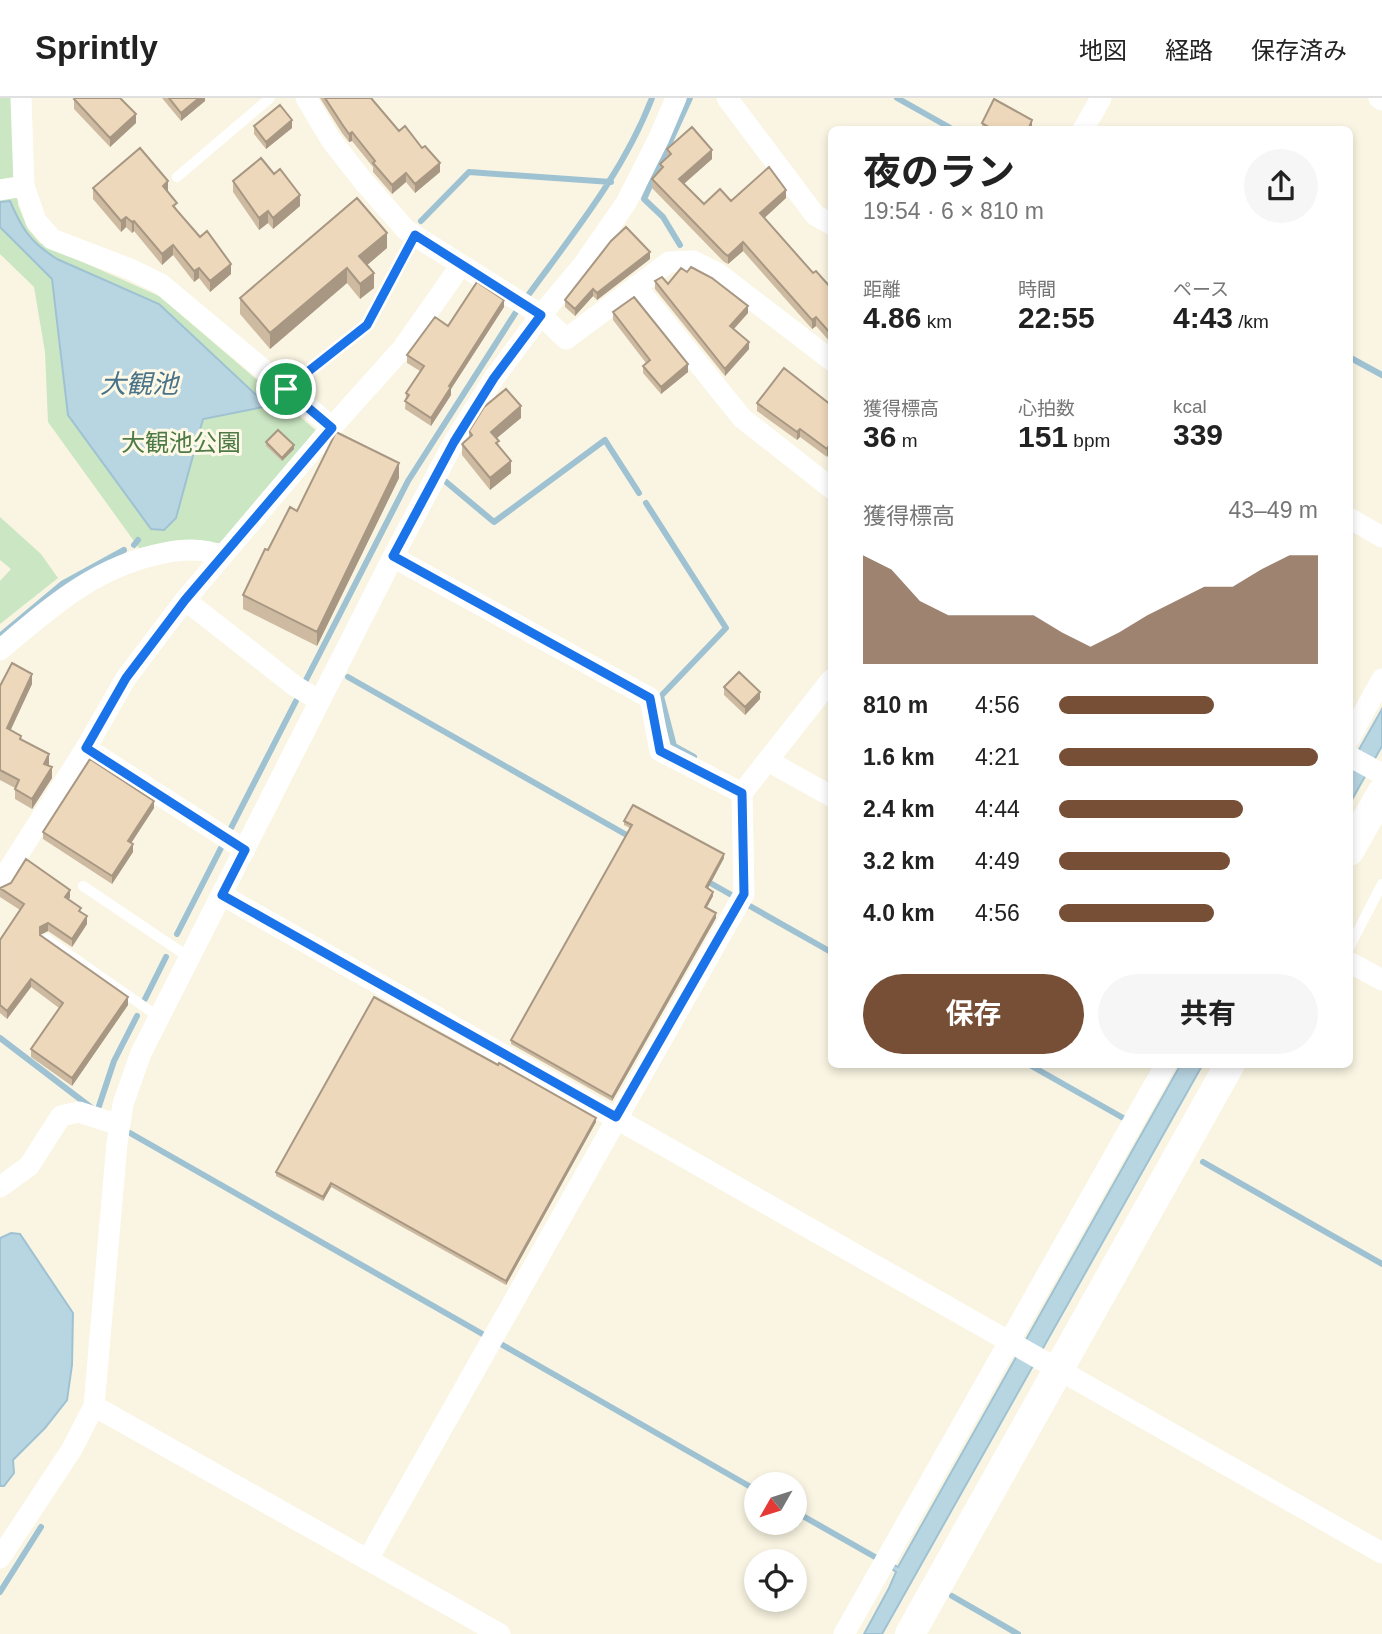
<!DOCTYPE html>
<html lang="ja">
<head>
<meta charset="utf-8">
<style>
	body { margin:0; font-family:Helvetica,"Noto Sans JP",sans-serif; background:#f6f6f6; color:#222; height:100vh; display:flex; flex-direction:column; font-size:26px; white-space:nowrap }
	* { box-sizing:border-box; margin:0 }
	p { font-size:23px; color:#767676 }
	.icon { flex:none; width:38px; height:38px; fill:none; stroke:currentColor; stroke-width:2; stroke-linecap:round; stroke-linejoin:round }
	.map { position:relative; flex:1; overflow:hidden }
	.side { position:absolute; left:828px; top:28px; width:525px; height:942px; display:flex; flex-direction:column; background:#fff; border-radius:10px; box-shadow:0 4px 10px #0003 }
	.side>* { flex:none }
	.needle { width:46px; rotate:231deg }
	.buttons { position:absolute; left:744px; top:1374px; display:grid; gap:14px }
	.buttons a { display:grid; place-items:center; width:63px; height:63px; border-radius:50%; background:#fff; box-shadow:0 4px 10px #0003; font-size:35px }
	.pin { position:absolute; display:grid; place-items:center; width:60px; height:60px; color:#fff; margin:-30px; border:4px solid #fff; border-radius:50%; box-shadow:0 2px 7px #0007 }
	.round { display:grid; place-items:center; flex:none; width:74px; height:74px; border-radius:37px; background:#f6f6f6 }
	.head { display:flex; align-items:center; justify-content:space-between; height:119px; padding:0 35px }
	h1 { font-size:38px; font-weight:700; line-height:52px }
	.figures { display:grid; grid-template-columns:repeat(3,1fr); gap:10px; height:119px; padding:7px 35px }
	.figures div { display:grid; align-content:center }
	.figures b { font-size:30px; font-weight:700 }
	.figures small { font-size:19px; font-weight:400 }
	.figures p { font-size:19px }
	.chart { height:196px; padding:14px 35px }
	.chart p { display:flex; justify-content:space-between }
	.chart svg { width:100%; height:126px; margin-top:7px; fill:#764f36; opacity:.7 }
	.primary-button { display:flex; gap:14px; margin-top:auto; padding:14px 35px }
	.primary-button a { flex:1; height:80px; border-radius:42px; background:#764f36; color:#fff; font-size:28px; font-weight:700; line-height:80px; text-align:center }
	.primary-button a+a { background:#f6f6f6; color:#222 }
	ul { padding:0 35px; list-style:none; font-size:23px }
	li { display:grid; grid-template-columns:112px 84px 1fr; align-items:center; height:52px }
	li i { height:18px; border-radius:9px; background:#764f36 }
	header { display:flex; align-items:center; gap:42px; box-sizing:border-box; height:98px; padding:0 35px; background:#fff; border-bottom:2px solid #e0e0e0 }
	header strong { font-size:33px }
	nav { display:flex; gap:38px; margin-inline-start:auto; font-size:24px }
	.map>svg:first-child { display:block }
</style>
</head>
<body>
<header>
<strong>Sprintly</strong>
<nav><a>地図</a><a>経路</a><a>保存済み</a></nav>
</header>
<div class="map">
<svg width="1382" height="1536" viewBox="0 0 1382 1536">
	<rect width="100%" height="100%" fill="#faf5e2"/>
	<path fill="#cae6c2" d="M 0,0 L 12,0 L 18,107 L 28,131 L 40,145 L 159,198 L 319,335 L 223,445 L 139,450 L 48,324 L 45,254 L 34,189 L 0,156 Z
		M 0,419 L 41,456 L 58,480 L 0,526 L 0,483 L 11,471 L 0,462 Z"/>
	<path fill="#b8d5e2" stroke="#9fc2d3" stroke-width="2" d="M 10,103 C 22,131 30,144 57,161 L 159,206 L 268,308 L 203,321 L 176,420 L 164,432 L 151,431 L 68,317 L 52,181 L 0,129 L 0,104 Z
		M 1382,611 L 1382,648 L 1349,707 L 1349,669 Z
		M 1181,966 L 1203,966 L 882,1536 L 864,1536 L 889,1490 L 896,1474 L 892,1471 L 894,1467 L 898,1469 Z
		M 11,1135 L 20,1136 L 73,1215 L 72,1267 L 67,1302 L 45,1330 L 13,1362 L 14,1375 L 4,1388 L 0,1388 L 0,1140 Z"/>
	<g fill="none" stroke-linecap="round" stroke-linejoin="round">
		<path stroke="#9fc2d3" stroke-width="6" d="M 897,0 L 954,32
			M 421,123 L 469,74 L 611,84
			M 680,147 L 663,119 L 644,101 L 690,0
			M 529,196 C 575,133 624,73 652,0
			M 1349,259 L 1382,277
			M 445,383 L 494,424 L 605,342 L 639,395
			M 646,405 L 726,530 L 661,598 L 674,648 L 694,659
			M 134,447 L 138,442
			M 0,538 L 62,486 L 124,452
			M 348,579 L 632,740
			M 306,582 L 408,383 L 516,214
			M 230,732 L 296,603
			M 705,782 L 735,799
			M 748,807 L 831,854
			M 177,836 L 222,748
			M 145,901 L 166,859
			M 0,940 L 97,1014 L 114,963 L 137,918
			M 1028,966 L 1125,1021
			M 130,1035 L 486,1238
			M 1203,1064 L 1382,1166
			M 499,1245 L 756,1392
			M 794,1413 L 875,1459
			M 0,1494 L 41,1429
			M 952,1498 L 1018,1536"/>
		<path stroke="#fff" stroke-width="10" d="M 177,79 L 270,0
			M 286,291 L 367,227 L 415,137
			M 83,788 L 190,860
			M 47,841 L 159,919
			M 1349,850 L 1382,786"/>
		<path stroke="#fff" stroke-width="21" d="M 21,0 L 24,88 L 36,123 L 52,141 L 130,171 L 161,186 L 332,329
			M 306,0 L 331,42 L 364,84 L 406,132 L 541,217 L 566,241 L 669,164 L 693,163 L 719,176 L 831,262
			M 727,0 L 815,117 L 831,126
			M 1379,0 L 1382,2
			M 1083,32 L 1101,0
			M 0,92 L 24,88
			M 636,188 L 742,320 L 831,390
			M 1349,420 L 1382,439
			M 393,459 L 650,600 L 660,653 L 742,695
			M 185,502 L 295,588 L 320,603
			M 0,552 C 51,509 96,468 164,455 C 184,451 204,450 222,458
			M 1349,641 L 1382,581
			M 86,650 L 245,752
			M 1349,658 L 1382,676
			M 768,663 L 831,698
			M 0,785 L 86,650 L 126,580 L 185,502 L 332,329 L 402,251 L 461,167
			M 222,797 L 1382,1455
			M 1349,864 L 1382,882
			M 0,1089 L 29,1068 L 61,1018 L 79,1014 L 119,1027
			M 94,1308 L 500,1536
			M 0,1460 L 72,1351 L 94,1308 L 117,1045 L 123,1006 L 141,955 L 393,459 L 454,344 L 494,280 L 541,217 L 583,167 L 626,105 L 659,40 L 676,0
			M 368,1461 L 744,796 L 742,695 L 831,582
			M 844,1536 L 1166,966"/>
		<path stroke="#fff" stroke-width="30" d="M 1349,753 L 1382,695
			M 910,1536 L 1230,966"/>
	</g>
	<path fill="#cdbaa1" d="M 162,0 L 205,0 L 205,3 L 181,23 Z
		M 320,0 L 373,0 L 372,1 L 399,33 L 440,74 L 415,95 L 406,84 L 392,96 L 373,74 L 373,69 L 352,43 L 349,44 L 342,35 Z
		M 74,1 L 136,25 L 110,49 L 74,11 Z
		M 982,25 L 1032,29 L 1031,32 L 982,32 Z
		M 254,28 L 292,30 L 266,51 L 254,36 Z
		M 667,51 L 712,61 L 684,86 L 704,106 L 731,103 L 786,100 L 764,120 L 813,175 L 831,190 L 831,245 L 816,228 L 812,231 L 743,153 L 728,166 L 724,164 L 652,90 L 652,81 L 660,73 L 660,66 L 667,59 Z
		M 233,83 L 300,108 L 273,131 L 268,125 L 259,132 L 233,94 Z
		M 93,90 L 168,94 L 177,112 L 231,176 L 210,194 L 199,180 L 194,184 L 173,157 L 162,167 L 134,133 L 132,135 L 126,129 L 121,134 L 93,101 Z
		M 387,150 L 367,167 L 374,190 L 360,201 L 347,185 L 270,251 L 240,216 L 240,200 Z
		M 650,161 L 597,202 L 593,198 L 575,218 L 565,209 L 565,202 Z
		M 687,174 L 748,215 L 734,231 L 749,251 L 725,278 L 655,191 L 655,183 L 668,186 Z
		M 504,209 L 451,291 L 451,297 L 431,328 L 405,311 L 406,295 L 420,273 L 407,265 L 407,257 L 448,228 Z
		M 613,214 L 688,274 L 661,296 L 643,275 L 643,268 L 646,265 L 613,222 Z
		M 757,305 L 831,307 L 827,359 L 800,339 L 797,342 L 757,313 Z
		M 521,320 L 496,340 L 499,348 L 511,375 L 490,392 L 462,357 L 462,346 L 469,340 L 469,333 Z
		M 266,344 L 294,351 L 282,363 L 266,348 Z
		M 399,380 L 317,548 L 243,511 L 243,497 L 268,452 L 297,413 Z
		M 32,586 L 10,632 L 49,666 L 48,668 L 52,680 L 32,711 L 15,701 L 15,690 L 0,682 L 0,588 Z
		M 724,589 L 760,601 L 745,617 L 724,597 Z
		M 154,710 L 131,745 L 133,754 L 112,786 L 43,741 L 43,734 Z
		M 624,723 L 724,760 L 708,790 L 713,798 L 706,810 L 716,820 L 612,1003 L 511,946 L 511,942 L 630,730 L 624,727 Z
		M 0,790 L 70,799 L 69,802 L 81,814 L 87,826 L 72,849 L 48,833 L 40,837 L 128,907 L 72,988 L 31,959 L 31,951 L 59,910 L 31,889 L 7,921 L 0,915 L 0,842 L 20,812 L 0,799 Z
		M 596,1024 L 506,1187 L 331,1089 L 323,1103 L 276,1078 L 276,1074 Z"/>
	<path fill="#a79783" d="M 199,0 L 205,0 L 205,3 L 181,23 L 181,15 Z
		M 136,16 L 136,25 L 110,49 L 110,40 Z
		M 292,22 L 292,30 L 266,51 L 266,44 Z
		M 1032,22 L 1032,29 L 1031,32 L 1027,32 Z
		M 352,34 L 352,43 L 349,44 L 349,36 Z
		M 712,52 L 712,61 L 679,90 L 679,81 Z
		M 440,65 L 440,74 L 415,95 L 415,86 Z
		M 406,75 L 406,84 L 392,96 L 392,87 Z
		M 168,83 L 168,94 L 163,88 Z
		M 786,92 L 786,100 L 760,124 L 760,115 Z
		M 300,97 L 300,108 L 273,131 L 273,120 Z
		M 268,113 L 268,125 L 259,132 L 259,120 Z
		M 126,119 L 126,129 L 121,134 L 121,123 Z
		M 134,123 L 134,133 L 132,135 L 132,124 Z
		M 387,135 L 387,150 L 359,174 L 359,158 Z
		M 743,144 L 743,153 L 728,166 L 728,158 Z
		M 173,147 L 173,157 L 162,167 L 162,156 Z
		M 650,154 L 650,161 L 597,202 L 597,195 Z
		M 231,166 L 231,176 L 210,194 L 210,183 Z
		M 199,170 L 199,180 L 194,184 L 194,173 Z
		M 347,170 L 347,185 L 270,251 L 270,235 Z
		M 374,175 L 374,190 L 360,201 L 360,186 Z
		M 593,191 L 593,198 L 575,218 L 575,211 Z
		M 504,202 L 504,209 L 451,291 L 451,297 L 431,328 L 431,320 L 449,288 Z
		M 748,208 L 748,215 L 730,235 L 730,228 Z
		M 816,219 L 816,228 L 812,231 L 812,222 Z
		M 749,244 L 749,251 L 725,278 L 725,271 Z
		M 688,266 L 688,274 L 661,296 L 661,289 Z
		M 521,308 L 521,320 L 491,345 L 491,334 Z
		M 800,331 L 800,339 L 797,342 L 797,334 Z
		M 831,344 L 831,352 L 827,359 L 827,351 Z
		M 294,347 L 294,351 L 282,363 L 282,360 Z
		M 511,363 L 511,375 L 490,392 L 490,380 Z
		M 399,365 L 399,380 L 317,548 L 317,534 Z
		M 32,576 L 32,586 L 7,640 L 7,630 Z
		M 760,594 L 760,601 L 745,617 L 745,609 Z
		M 49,656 L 49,666 L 44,676 L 44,666 Z
		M 52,669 L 52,680 L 32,711 L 32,701 Z
		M 154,703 L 154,710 L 128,750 L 128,743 Z
		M 133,746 L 133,754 L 112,786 L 112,778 Z
		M 724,756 L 724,760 L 706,794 L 706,789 Z
		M 70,792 L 70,799 L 65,807 L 65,799 Z
		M 713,794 L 713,798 L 705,813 L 705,809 Z
		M 716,815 L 716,820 L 612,1003 L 612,999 Z
		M 87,818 L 87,826 L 72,849 L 72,841 Z
		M 48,825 L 48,833 L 40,837 L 40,829 Z
		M 31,881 L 31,889 L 7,921 L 7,913 Z
		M 128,899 L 128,907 L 72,988 L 72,980 Z
		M 596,1020 L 596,1024 L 506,1187 L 506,1183 Z
		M 331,1085 L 331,1089 L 323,1103 L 323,1099 Z"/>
	<path fill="#eed8bb" stroke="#a79783" stroke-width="2" d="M 75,0 L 120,0 L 136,16 L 110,40 L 74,1 Z
		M 169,0 L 199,0 L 181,15 Z
		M 325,0 L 371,0 L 399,33 L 405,28 L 422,50 L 425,48 L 440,65 L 415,86 L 406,75 L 392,87 L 373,65 L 375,63 L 352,34 L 349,36 L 342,26 Z
		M 994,1 L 1032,22 L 1028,32 L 994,32 L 982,25 Z
		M 280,7 L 292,22 L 266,44 L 254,28 Z
		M 692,29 L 712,52 L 679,81 L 704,106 L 720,91 L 731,103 L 769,69 L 786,92 L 760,115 L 813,175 L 816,173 L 831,190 L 831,236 L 816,219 L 812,222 L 743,144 L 728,158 L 724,155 L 652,81 L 663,69 L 660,66 L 671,56 L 667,51 Z
		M 140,50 L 168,83 L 163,88 L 177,105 L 173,108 L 200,139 L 207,133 L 231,166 L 210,183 L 199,170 L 194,173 L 173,147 L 162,156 L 134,123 L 132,124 L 126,119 L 121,123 L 93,90 Z
		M 261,60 L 274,76 L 280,71 L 300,97 L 273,120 L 268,113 L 259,120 L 233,83 Z
		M 357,100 L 387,135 L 359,158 L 374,175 L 360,186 L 347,170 L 270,235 L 240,200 Z
		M 626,129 L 650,154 L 597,195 L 593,191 L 575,211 L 565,202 L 611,143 Z
		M 691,169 L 712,180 L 748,208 L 730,228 L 749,244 L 725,271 L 655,183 L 662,179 L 668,186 L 681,170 L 687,174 Z
		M 477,184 L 504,202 L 449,288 L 451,289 L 431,320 L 405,303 L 409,297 L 406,295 L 424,268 L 407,257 L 435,219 L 448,228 Z
		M 634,199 L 688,266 L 661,289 L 643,268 L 650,262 L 613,214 Z
		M 784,270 L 831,307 L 831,344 L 827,351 L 800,331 L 797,334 L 757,305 Z
		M 506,291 L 521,308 L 491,334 L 499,343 L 496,345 L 511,363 L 490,380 L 462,346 L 472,337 L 469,333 L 484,309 Z
		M 278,332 L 294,347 L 282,360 L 266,344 Z
		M 336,334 L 399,365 L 317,534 L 243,497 L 265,451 L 268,452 L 290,409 L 297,413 Z
		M 12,565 L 32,576 L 7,630 L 21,638 L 20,641 L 49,656 L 44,666 L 52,669 L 32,701 L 15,691 L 19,682 L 0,672 L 0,588 Z
		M 739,574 L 760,594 L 745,609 L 724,589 Z
		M 90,661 L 154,703 L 128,743 L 133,746 L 112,778 L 43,734 Z
		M 633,707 L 724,756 L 706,789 L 713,794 L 705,809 L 716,815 L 612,999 L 511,942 L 632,727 L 624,723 Z
		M 26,761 L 70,792 L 65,799 L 81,810 L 79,813 L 87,818 L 72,841 L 48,825 L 40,829 L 40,837 L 128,899 L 72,980 L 31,951 L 63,905 L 31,881 L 7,913 L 0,907 L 0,842 L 24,806 L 0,790 L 11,785 Z
		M 374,899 L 498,967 L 499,965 L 596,1020 L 506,1183 L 331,1085 L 323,1099 L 276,1074 Z"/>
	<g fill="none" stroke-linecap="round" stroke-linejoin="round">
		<g stroke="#fff" stroke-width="14">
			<path id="route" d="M 415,137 L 541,217 L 494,280 L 454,344 L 393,458 L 650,600 L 660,653 L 742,695 L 744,796 L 616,1019 L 222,797 L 245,752 L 86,650 L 126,580 L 185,502 L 332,330 L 286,291 L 367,227 Z"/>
		</g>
		<use href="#route" stroke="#1a73e8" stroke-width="9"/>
	</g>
	<g text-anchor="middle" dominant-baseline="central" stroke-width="6" stroke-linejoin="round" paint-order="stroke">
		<g font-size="24" fill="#4d7a46" stroke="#fef9e7">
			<text x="181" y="344">大観池公園</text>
		</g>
		<g font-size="26" font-style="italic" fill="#497389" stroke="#fef9e7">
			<text x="139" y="286">大観池</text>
		</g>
	</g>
</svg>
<div class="buttons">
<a><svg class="needle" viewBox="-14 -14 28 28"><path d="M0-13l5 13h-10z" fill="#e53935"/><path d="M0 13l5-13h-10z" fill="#767676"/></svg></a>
<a><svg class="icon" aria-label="locate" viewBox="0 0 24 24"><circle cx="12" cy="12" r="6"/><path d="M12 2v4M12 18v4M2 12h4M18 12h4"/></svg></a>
</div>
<div class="pin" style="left:286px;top:291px;background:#1e9e55"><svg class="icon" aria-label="arrive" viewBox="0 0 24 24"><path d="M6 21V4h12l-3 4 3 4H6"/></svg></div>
<section class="side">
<div class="head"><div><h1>夜のラン</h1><p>19:54 · 6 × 810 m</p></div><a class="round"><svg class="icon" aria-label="share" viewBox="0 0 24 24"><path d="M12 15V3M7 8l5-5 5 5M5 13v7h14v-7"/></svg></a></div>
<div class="figures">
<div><p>距離</p><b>4.86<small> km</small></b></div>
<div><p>時間</p><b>22:55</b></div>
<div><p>ペース</p><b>4:43<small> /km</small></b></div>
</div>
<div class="figures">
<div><p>獲得標高</p><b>36<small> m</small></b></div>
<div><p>心拍数</p><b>151<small> bpm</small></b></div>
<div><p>kcal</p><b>339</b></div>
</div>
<div class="chart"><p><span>獲得標高</span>43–49 m</p>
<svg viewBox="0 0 160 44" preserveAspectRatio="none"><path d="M0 44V6L10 11L20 22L30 27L40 27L50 27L60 27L70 33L80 38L90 33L100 27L110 22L120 17L130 17L140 11L150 6L160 6V44z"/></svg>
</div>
<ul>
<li><b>810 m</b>4:56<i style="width:60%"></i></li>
<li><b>1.6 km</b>4:21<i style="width:100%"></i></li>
<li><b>2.4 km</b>4:44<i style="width:71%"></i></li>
<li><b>3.2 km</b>4:49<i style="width:66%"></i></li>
<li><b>4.0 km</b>4:56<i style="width:60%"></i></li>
</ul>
<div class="primary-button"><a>保存</a><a>共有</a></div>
</section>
</div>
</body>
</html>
